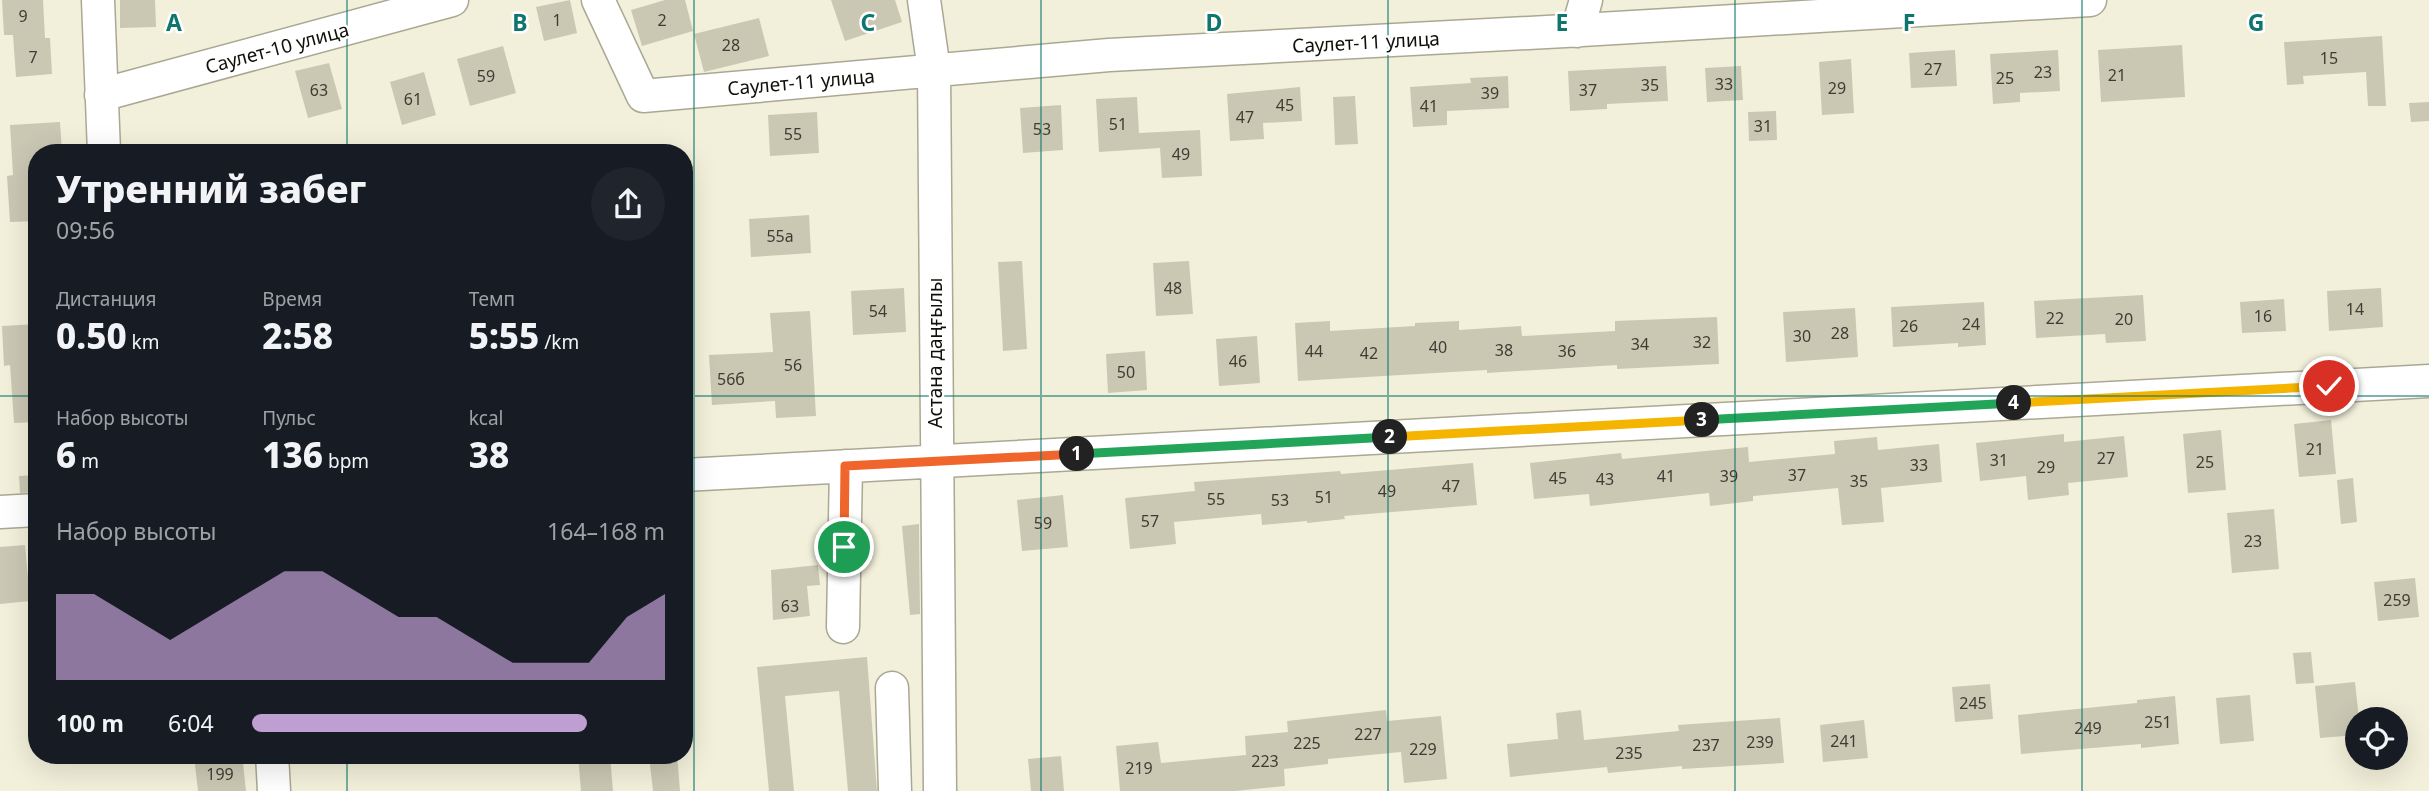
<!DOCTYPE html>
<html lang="ru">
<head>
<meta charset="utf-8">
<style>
	body { margin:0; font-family:"Noto Sans",sans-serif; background:#20242c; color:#f1f3f6; height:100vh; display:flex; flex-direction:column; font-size:26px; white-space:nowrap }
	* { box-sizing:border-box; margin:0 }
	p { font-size:23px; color:#9ea1a6 }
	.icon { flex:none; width:38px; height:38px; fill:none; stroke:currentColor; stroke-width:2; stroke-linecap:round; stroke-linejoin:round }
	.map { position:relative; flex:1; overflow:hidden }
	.sheet { position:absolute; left:28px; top:144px; width:665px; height:620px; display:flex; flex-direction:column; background:#171b24; border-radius:28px; box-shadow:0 7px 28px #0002 }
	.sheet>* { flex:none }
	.buttons { position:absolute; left:2345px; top:707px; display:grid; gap:14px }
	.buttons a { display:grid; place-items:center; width:63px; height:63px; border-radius:50%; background:#171b24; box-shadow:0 7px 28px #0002; font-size:35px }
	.pin { position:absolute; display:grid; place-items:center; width:60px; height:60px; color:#fff; margin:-30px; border:4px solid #fff; border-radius:50%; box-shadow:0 2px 7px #0007 }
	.km { position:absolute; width:35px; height:35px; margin:-18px; border-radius:50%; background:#222; color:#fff; font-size:19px; line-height:35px; text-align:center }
	.round { display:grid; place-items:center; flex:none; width:74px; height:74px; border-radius:37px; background:#20242c }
	.headline { display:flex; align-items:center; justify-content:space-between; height:119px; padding:0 28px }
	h1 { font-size:38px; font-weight:800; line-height:52px }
	.metrics { display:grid; grid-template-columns:repeat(3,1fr); gap:10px; height:119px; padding:7px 28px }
	.metrics div { display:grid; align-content:center }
	.metrics b { font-size:35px; font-weight:800 }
	.metrics small { font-size:19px; font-weight:400 }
	.metrics p { font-size:19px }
	.chart { height:196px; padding:14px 28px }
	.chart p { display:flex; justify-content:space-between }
	.chart svg { width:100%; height:126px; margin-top:7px; fill:#bf9ed2; opacity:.7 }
	ul { padding:0 28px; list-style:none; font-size:23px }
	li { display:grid; grid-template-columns:112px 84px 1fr; align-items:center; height:52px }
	li i { height:18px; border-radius:9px; background:#bf9ed2 }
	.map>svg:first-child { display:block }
</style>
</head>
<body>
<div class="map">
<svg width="2429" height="791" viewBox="0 0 2429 791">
	<rect width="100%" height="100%" fill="#f2f0da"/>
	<path fill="#cac8b3" d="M 2,0 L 43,0 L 45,38 L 50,38 L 52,74 L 16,77 L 13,35 L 4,35 Z
		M 120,0 L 155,0 L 156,27 L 120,28 Z
		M 570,0 L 577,33 L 544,41 L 536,7 Z
		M 665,0 L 685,0 L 693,31 L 642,46 L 631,10 Z
		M 831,0 L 895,0 L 902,22 L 845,41 Z
		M 759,18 L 769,56 L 704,72 L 694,34 Z
		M 2382,36 L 2386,106 L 2368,106 L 2366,72 L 2303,76 L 2304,84 L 2287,85 L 2284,42 Z
		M 2182,45 L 2185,97 L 2101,102 L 2098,50 Z
		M 503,46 L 516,93 L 470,106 L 457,59 Z
		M 1955,50 L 1957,86 L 1911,88 L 1909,53 Z
		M 2058,50 L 2060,91 L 2020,93 L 2020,102 L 1993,104 L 1990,54 Z
		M 1851,59 L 1854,113 L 1822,115 L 1819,62 Z
		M 329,63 L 342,109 L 308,118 L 295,71 Z
		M 1666,66 L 1668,101 L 1607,104 L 1607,109 L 1570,111 L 1568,71 Z
		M 1741,66 L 1743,100 L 1707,102 L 1705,68 Z
		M 424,72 L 436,115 L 402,125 L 390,82 Z
		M 1508,76 L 1509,108 L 1447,111 L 1447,125 L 1413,127 L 1410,87 L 1471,83 L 1470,78 Z
		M 1300,87 L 1302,121 L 1263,123 L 1264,139 L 1230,141 L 1227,94 Z
		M 1355,96 L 1358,144 L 1335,145 L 1333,97 Z
		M 1137,97 L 1139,133 L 1200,130 L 1202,176 L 1162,178 L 1160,148 L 1099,152 L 1096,99 Z
		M 2429,102 L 2429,121 L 2411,122 L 2409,103 Z
		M 1061,105 L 1063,150 L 1023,153 L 1020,108 Z
		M 1776,111 L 1777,140 L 1749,141 L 1748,112 Z
		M 817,112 L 819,153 L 770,156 L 768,115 Z
		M 60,122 L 62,152 L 37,152 L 37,221 L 10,222 L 7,176 L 13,175 L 10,125 Z
		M 809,215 L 811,253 L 751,257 L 749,219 Z
		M 1022,261 L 1027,349 L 1003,351 L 998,262 Z
		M 1189,261 L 1193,314 L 1156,316 L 1153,263 Z
		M 904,288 L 906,332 L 853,335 L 851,291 Z
		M 2381,288 L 2383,327 L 2329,331 L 2327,291 Z
		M 2143,295 L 2146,341 L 2106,343 L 2105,334 L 2036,338 L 2034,301 Z
		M 2284,299 L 2286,331 L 2242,333 L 2240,302 Z
		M 1984,302 L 1986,345 L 1958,347 L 1958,343 L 1893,347 L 1891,307 Z
		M 1855,308 L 1858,357 L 1786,362 L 1783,312 Z
		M 810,311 L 816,416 L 776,418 L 775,401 L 712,405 L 709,355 L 773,352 L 770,313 Z
		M 1717,317 L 1719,364 L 1617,369 L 1617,365 L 1487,373 L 1487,370 L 1298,381 L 1295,323 L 1330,321 L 1330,331 L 1415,326 L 1415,323 L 1459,321 L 1459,330 L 1521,326 L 1522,336 L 1615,331 L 1615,321 Z
		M 37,324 L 37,422 L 14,423 L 10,365 L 4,366 L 2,326 Z
		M 1257,336 L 1260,383 L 1219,386 L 1216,339 Z
		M 1145,351 L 1147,390 L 1108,393 L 1106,354 Z
		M 2331,420 L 2336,474 L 2299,477 L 2294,424 Z
		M 2221,430 L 2226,490 L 2188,493 L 2183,434 Z
		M 2064,434 L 2064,442 L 2124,436 L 2128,477 L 2068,483 L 2069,495 L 2028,500 L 2026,476 L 1980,481 L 1976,443 Z
		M 1877,437 L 1878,450 L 1939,444 L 1942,482 L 1881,488 L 1884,522 L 1842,525 L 1838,488 L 1753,496 L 1753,501 L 1710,506 L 1709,493 L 1590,506 L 1589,494 L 1534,499 L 1530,463 L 1621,453 L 1622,459 L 1748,447 L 1749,462 L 1835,454 L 1834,441 Z
		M 1473,463 L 1477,505 L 1344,516 L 1345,519 L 1307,523 L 1307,521 L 1262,525 L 1261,514 L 1174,522 L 1176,544 L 1130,549 L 1125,498 L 1195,491 L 1194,482 L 1340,471 L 1341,474 Z
		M 37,475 L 37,492 L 20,493 L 19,476 Z
		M 2353,478 L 2357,522 L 2341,524 L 2337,480 Z
		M 1063,495 L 1068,547 L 1022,551 L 1017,500 Z
		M 2274,509 L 2279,569 L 2232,573 L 2227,513 Z
		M 919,524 L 920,614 L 910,615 L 902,526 Z
		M 25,545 L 30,601 L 0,604 L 0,547 Z
		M 818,565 L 820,585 L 807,586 L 810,616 L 773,620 L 771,570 Z
		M 2415,578 L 2419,617 L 2378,621 L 2374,582 Z
		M 2311,652 L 2314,683 L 2296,684 L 2293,653 Z
		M 867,657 L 877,791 L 848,791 L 839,691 L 785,696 L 794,791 L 769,791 L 757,667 Z
		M 2355,682 L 2359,719 L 2357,735 L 2320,738 L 2315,686 Z
		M 1990,684 L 1993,719 L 1955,722 L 1952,687 Z
		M 2250,695 L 2254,741 L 2220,744 L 2216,698 Z
		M 2175,696 L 2179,744 L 2141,748 L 2141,744 L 2021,754 L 2018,715 L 2137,703 L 2137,700 Z
		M 1386,710 L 1387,721 L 1441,716 L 1447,779 L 1404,783 L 1401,752 L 1328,759 L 1328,764 L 1284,769 L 1285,786 L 1235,791 L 1120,791 L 1116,746 L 1158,742 L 1161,763 L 1246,755 L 1245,736 L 1288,732 L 1287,721 Z
		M 1581,710 L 1584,740 L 1679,731 L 1678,725 L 1780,718 L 1784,763 L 1682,769 L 1682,766 L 1608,773 L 1607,767 L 1510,777 L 1507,744 L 1558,739 L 1556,713 Z
		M 1864,720 L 1868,758 L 1823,762 L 1820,725 Z
		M 215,754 L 242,754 L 246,791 L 198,791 L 194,756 Z
		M 578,754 L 610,754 L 613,791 L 581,791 Z
		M 677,754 L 680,791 L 653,791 L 649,756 Z
		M 1061,756 L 1064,791 L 1031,791 L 1028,759 Z"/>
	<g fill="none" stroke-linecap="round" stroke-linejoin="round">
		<g stroke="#aaa893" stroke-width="35">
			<path id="minor" d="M 98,0 L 104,152
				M 598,0 L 643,96 L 1109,55 L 1565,31 L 2090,0
				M 924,0 L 934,70 L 940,791
				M 1577,31 L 1586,0
				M 101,95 L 452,0
				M 684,475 L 2429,381
				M 0,512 L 37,510
				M 843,627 L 846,466
				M 892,688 L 895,791
				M 272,754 L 274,791"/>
		</g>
		<use href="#minor" stroke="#fff" stroke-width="32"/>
	</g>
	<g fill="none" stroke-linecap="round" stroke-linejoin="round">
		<g stroke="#fff" stroke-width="14">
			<path id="split-1" d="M 844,547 L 845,466 L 1077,454"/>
		</g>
		<g stroke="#fff" stroke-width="14">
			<path id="split-2" d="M 1077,454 L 1390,437"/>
		</g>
		<g stroke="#fff" stroke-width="14">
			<path id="split-3" d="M 1390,437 L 1702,420"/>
		</g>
		<g stroke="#fff" stroke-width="14">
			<path id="split-4" d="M 1702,420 L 2014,403"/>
		</g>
		<g stroke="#fff" stroke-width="14">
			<path id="split-5" d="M 2014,403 L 2329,386"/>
		</g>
		<use href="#split-1" stroke="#f0652b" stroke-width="9"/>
		<use href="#split-2" stroke="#22a559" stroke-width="9"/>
		<use href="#split-3" stroke="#f5b400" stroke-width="9"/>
		<use href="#split-4" stroke="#22a559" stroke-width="9"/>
		<use href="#split-5" stroke="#f5b400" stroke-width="9"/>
	</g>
	<path fill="none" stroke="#0f766e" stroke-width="2" stroke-opacity="0.55" d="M 347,0 L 347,152M 694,0 L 694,791M 1041,0 L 1041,791M 1388,0 L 1388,791M 1735,0 L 1735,791M 2082,0 L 2082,791M 0,396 L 37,396M 684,396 L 2429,396M 347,754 L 347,791"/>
	<g text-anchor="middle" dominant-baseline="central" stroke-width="5" stroke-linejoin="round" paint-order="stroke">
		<g font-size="16" fill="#3e3d33">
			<text x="23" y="16">9</text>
			<text x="557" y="20">1</text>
			<text x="662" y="20">2</text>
			<text x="731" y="45">28</text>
			<text x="33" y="57">7</text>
			<text x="2329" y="58">15</text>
			<text x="1933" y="69">27</text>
			<text x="2043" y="72">23</text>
			<text x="2117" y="75">21</text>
			<text x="486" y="76">59</text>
			<text x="2005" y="78">25</text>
			<text x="1724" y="84">33</text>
			<text x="1650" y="85">35</text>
			<text x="1837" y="88">29</text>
			<text x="319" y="90">63</text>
			<text x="1588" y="90">37</text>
			<text x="1490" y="93">39</text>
			<text x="413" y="99">61</text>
			<text x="1285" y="105">45</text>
			<text x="1429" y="106">41</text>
			<text x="1245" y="117">47</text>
			<text x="1118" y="124">51</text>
			<text x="1763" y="126">31</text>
			<text x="1042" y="129">53</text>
			<text x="793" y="134">55</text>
			<text x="1181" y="154">49</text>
			<text x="780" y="236">55а</text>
			<text x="1173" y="288">48</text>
			<text x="2355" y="309">14</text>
			<text x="878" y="311">54</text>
			<text x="2263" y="316">16</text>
			<text x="2055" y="318">22</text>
			<text x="2124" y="319">20</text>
			<text x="1971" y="324">24</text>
			<text x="1909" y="326">26</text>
			<text x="1840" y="333">28</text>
			<text x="1802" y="336">30</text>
			<text x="1702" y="342">32</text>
			<text x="1640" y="344">34</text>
			<text x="1438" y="347">40</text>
			<text x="1504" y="350">38</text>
			<text x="1314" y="351">44</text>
			<text x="1567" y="351">36</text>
			<text x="1369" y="353">42</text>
			<text x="1238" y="361">46</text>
			<text x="793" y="365">56</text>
			<text x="1126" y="372">50</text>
			<text x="731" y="379">56б</text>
			<text x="2315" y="449">21</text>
			<text x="2106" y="458">27</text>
			<text x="1999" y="460">31</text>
			<text x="2205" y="462">25</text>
			<text x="1919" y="465">33</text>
			<text x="2046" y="467">29</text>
			<text x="1797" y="475">37</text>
			<text x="1666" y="476">41</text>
			<text x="1729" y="476">39</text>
			<text x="1558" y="478">45</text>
			<text x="1605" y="479">43</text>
			<text x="1859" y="481">35</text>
			<text x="1451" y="486">47</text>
			<text x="1387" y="491">49</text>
			<text x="1324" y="497">51</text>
			<text x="1216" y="499">55</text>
			<text x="1280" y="500">53</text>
			<text x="1150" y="521">57</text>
			<text x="1043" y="523">59</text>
			<text x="2253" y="541">23</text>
			<text x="2397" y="600">259</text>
			<text x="790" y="606">63</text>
			<text x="1973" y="703">245</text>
			<text x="2158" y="722">251</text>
			<text x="2088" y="728">249</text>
			<text x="1368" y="734">227</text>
			<text x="1844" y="741">241</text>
			<text x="1760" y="742">239</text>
			<text x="1307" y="743">225</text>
			<text x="1706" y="745">237</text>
			<text x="1423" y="749">229</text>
			<text x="1629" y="753">235</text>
			<text x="1265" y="761">223</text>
			<text x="1139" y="768">219</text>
			<text x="220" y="774">199</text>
		</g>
		<g font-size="19" fill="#100f08" stroke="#fff">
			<text transform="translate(1366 42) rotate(-3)">Саулет-11 улица</text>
			<text transform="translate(277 48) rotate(-15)">Саулет-10 улица</text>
			<text transform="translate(801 82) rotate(-5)">Саулет-11 улица</text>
			<text transform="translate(935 353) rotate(-90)">Астана даңғылы</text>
		</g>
	</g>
	<g font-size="23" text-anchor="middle" font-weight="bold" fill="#0f766e" stroke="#fff" stroke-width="5" stroke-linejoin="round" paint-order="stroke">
		<text x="174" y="31">A</text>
		<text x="520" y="31">B</text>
		<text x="868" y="31">C</text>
		<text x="1214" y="31">D</text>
		<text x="1562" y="31">E</text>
		<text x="1909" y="31">F</text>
		<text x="2256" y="31">G</text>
	</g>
</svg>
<div class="buttons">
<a><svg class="icon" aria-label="locate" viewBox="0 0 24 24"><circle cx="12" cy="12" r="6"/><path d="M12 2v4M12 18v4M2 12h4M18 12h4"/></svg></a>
</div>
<div class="pin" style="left:844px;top:547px;background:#1e9e55"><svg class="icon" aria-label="arrive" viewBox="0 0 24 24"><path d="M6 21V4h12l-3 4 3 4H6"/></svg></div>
<div class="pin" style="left:2329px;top:386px;background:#d93025"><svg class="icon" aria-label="check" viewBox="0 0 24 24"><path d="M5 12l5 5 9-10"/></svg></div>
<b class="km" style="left:1077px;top:454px">1</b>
<b class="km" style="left:1390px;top:437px">2</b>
<b class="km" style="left:1702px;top:420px">3</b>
<b class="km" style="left:2014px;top:403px">4</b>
<section class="sheet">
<div class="headline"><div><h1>Утренний забег</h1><p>09:56</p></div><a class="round"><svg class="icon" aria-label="share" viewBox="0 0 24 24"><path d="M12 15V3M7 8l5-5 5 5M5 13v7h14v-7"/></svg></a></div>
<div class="metrics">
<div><p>Дистанция</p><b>0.50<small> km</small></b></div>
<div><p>Время</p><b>2:58</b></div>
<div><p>Темп</p><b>5:55<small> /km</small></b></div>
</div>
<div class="metrics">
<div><p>Набор высоты</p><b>6<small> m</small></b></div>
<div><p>Пульс</p><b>136<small> bpm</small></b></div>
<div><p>kcal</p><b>38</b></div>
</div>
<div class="chart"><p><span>Набор высоты</span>164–168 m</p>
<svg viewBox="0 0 160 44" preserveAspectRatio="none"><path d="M0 44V14L10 14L20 22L30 30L40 22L50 14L60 6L70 6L80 14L90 22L100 22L110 30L120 38L130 38L140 38L150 22L160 14V44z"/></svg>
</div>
<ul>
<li><b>100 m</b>6:04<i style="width:81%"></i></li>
</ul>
</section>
</div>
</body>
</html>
